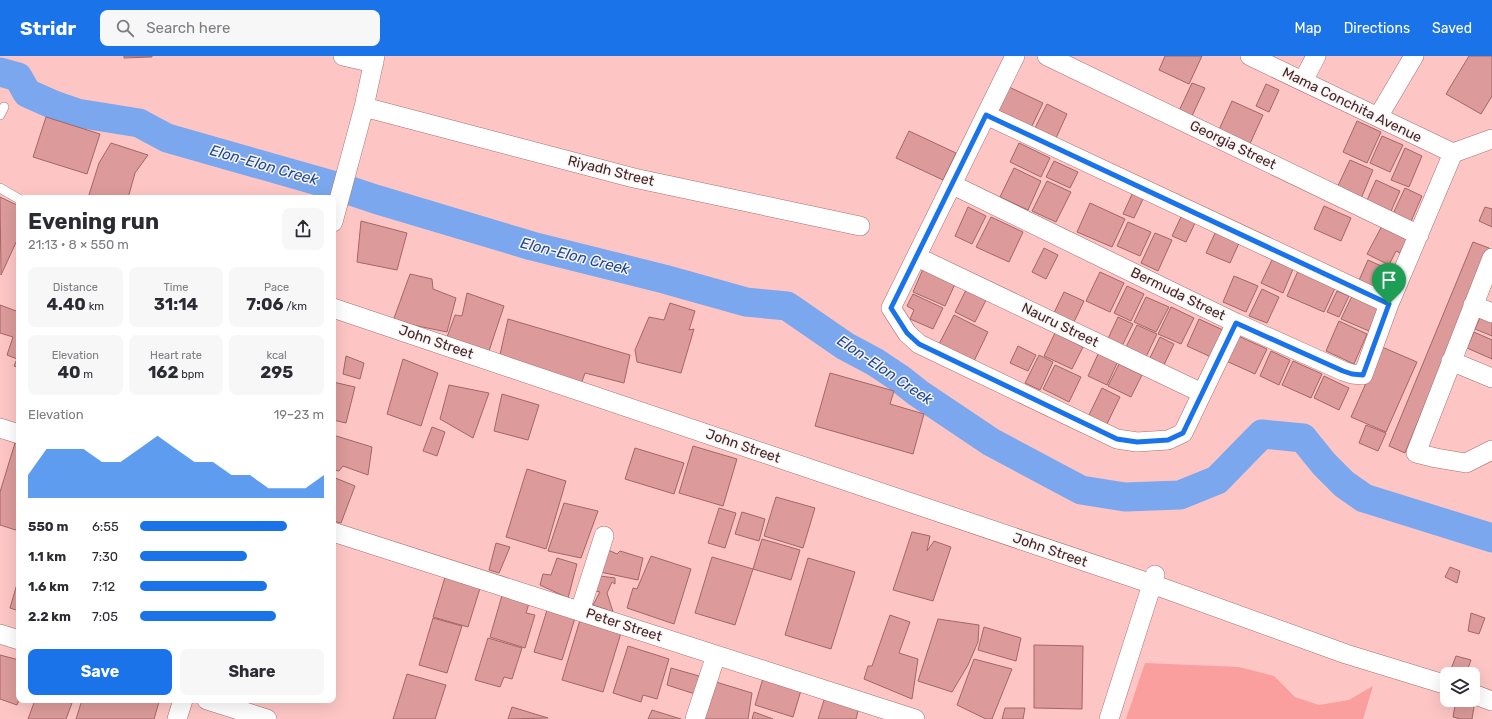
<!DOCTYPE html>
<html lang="en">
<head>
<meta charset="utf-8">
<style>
	body { margin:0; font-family:Rubik,sans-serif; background:#f7f7f7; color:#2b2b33; height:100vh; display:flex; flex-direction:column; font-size:15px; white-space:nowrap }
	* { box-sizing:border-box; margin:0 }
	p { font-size:13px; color:#7c7c81 }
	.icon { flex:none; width:22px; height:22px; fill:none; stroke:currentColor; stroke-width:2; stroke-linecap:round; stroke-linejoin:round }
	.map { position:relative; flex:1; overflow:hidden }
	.details { position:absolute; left:16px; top:139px; width:320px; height:508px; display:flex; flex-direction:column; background:#fff; border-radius:8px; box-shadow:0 4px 16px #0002 }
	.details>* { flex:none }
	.tools { position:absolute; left:1440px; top:611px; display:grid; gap:8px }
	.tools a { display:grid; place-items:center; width:40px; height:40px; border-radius:8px; background:#fff; box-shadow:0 4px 16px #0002; font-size:20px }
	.pin { position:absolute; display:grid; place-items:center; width:34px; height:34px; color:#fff; margin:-41px -17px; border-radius:50% 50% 50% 0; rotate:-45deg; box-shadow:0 0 4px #0007 }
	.pin .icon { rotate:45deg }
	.round { display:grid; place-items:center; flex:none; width:42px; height:42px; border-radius:8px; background:#f7f7f7 }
	.head { display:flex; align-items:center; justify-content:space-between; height:68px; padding:0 12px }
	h1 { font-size:22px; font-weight:700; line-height:30px }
	.metrics { display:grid; grid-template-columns:repeat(3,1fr); gap:6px; height:68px; padding:4px 12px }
	.metrics div { display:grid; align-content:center; border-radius:8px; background:#f7f7f7; text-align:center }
	.metrics b { font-size:17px; font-weight:700 }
	.metrics small { font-size:11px; font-weight:400 }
	.metrics p { font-size:11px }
	.chart { height:112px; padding:8px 12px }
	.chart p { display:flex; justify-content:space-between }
	.chart svg { width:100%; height:72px; margin-top:4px; fill:#1a73e8; opacity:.7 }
	.cta { display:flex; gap:8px; margin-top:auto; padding:8px 12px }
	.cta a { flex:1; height:46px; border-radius:8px; background:#1a73e8; color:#fff; font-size:16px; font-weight:700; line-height:46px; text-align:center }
	.cta a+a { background:#f7f7f7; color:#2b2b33 }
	ul { padding:0 12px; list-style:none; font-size:13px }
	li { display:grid; grid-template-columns:64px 48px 1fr; align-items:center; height:30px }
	li i { height:10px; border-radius:5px; background:#1a73e8 }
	header { display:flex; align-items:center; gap:24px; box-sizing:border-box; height:56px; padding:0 20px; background:#1a73e8; color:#fff }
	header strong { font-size:19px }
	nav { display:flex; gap:22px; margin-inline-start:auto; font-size:14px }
	.search { width:280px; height:36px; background:#f7f7f7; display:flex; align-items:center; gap:10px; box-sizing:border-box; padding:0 14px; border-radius:8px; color:#7c7c81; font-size:15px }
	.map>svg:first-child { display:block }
</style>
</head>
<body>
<header>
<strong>Stridr</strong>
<div class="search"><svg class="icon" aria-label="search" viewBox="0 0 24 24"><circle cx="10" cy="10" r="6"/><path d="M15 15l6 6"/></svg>Search here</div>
<nav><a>Map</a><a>Directions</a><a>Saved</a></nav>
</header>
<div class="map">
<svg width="1492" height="663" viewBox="0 0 1492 663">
	<rect width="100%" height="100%" fill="#fdc6c5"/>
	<path fill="#fa9e9e" d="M 1145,607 L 1239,611 L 1274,620 L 1295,641 L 1319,649 L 1349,644 L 1373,630 L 1363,663 L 1126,663 Z"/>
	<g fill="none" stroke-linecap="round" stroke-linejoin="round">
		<path stroke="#7aa7ee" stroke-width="29" d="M 0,16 L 18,21 L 27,37 L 54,49 L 77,57 L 139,67 L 167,82 L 339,131 L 375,143 L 532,190 L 664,223 L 746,246 L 787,250 L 845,290 L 875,306 L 899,322 L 918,337 L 991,386 L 1081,434 L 1125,441 L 1180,439 L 1217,424 L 1262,378 L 1303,382 L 1324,408 L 1344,428 L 1364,442 L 1492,482"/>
	</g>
	<path fill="#dc9a9a" stroke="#a36666" d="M 124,0 L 152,0 L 152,1 L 124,2 Z
		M 1165,0 L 1202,0 L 1189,28 L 1159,14 Z
		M 1469,0 L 1492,0 L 1492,40 L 1481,58 L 1446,38 Z
		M 1192,27 L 1205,32 L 1191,62 L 1178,57 Z
		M 1266,28 L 1279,34 L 1269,56 L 1256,50 Z
		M 1009,31 L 1043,47 L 1030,74 L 996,58 Z
		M 1232,45 L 1263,59 L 1248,92 L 1217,78 Z
		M 1047,48 L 1067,58 L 1056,82 L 1035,72 Z
		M 46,61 L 100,78 L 87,118 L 33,101 Z
		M 1357,65 L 1381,76 L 1367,107 L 1343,96 Z
		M 909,75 L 956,97 L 943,124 L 896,102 Z
		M 1382,80 L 1403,89 L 1390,116 L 1370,107 Z
		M 111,87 L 148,99 L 135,117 L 128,142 L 88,142 L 99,107 Z
		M 1019,87 L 1050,102 L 1041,121 L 1010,106 Z
		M 1405,92 L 1422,100 L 1409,131 L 1391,124 Z
		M 1350,104 L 1373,114 L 1360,145 L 1336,134 Z
		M 1054,105 L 1078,116 L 1070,132 L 1046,121 Z
		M 1014,112 L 1041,125 L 1028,154 L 1000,141 Z
		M 1376,124 L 1400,135 L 1388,162 L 1364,151 Z
		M 1047,125 L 1071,136 L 1056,166 L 1032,155 Z
		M 1405,132 L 1422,140 L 1409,170 L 1391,162 Z
		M 1133,136 L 1144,141 L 1134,162 L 1123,158 Z
		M 0,141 L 19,150 L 19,180 L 1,219 Z
		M 1090,147 L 1125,163 L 1112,191 L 1077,176 Z
		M 1324,150 L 1351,162 L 1341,185 L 1314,173 Z
		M 968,151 L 986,160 L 972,188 L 955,180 Z
		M 1485,151 L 1492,153 L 1492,171 L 1479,165 Z
		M 991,161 L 1023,176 L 1009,206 L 976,191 Z
		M 1181,161 L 1195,167 L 1186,186 L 1172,180 Z
		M 361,165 L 407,177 L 397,214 L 357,206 Z
		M 1128,166 L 1151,176 L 1140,200 L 1117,190 Z
		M 1383,168 L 1408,181 L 1400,197 L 1396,195 L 1389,209 L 1367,198 Z
		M 1216,175 L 1240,185 L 1230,207 L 1206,197 Z
		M 1155,177 L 1172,184 L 1158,215 L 1141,207 Z
		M 1473,186 L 1489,192 L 1405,397 L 1389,390 Z
		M 1044,192 L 1058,199 L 1046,223 L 1032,216 Z
		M 1272,204 L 1293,213 L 1283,237 L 1261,227 Z
		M 1368,204 L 1390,214 L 1378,241 L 1356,231 Z
		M 923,213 L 955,228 L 945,250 L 913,236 Z
		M 1298,215 L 1335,232 L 1324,256 L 1287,240 Z
		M 1100,216 L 1124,227 L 1110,256 L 1086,245 Z
		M 410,218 L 432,223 L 433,233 L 456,242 L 447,276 L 393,265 Z
		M 1234,220 L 1258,230 L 1246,256 L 1223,246 Z
		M 1127,230 L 1144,238 L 1131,265 L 1114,257 Z
		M 1262,233 L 1279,241 L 1267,267 L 1249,260 Z
		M 966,234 L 986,244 L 975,266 L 955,256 Z
		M 1337,235 L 1349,240 L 1339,261 L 1327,256 Z
		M 1064,236 L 1084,245 L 1071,272 L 1051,263 Z
		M 467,237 L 504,250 L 489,295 L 447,281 L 455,259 L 462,260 Z
		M 913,238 L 943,252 L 933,273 L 910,263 L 914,254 L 907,250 Z
		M 1352,240 L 1379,252 L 1369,275 L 1341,263 Z
		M 1146,241 L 1169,251 L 1156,276 L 1134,266 Z
		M 670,247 L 695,255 L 689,274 L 694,273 L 681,317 L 637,306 L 635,294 L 649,261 L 664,264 Z
		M 0,249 L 19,256 L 19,312 L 14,310 L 17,303 L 7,299 L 13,281 L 0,277 Z
		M 1171,251 L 1194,262 L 1181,288 L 1158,278 Z
		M 1482,257 L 1492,261 L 1492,280 L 1475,273 Z
		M 954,259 L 988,276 L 973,307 L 938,290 Z
		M 1118,261 L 1133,268 L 1120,294 L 1106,287 Z
		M 508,263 L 630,299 L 624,327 L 585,317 L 580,331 L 499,303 Z
		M 1199,263 L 1223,274 L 1211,301 L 1187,290 Z
		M 1339,265 L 1367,278 L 1354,308 L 1326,295 Z
		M 1137,269 L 1157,278 L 1144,305 L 1124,295 Z
		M 1474,276 L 1492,284 L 1492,303 L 1467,292 Z
		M 1055,277 L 1083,291 L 1072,313 L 1044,300 Z
		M 1236,279 L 1267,293 L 1255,318 L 1224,304 Z
		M 1160,281 L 1174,288 L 1162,313 L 1148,306 Z
		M 1018,290 L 1036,299 L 1028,315 L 1010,307 Z
		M 1382,291 L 1417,306 L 1386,376 L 1351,361 Z
		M 1271,295 L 1290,304 L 1279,329 L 1260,320 Z
		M 1099,296 L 1118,305 L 1107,329 L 1088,320 Z
		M 1039,299 L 1053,306 L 1040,334 L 1025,327 Z
		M 346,300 L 364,307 L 360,323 L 343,318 Z
		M 403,303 L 438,317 L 421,370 L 387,358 Z
		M 1293,305 L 1322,318 L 1311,342 L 1282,329 Z
		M 1119,308 L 1142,319 L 1131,341 L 1108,330 Z
		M 1055,309 L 1081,321 L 1069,346 L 1043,333 Z
		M 830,317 L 894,335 L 890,348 L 924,358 L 913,398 L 815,370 Z
		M 1324,320 L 1349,332 L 1339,354 L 1314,342 Z
		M 333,326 L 355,331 L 346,367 L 333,364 Z
		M 449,329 L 489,337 L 473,382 L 440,363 Z
		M 1102,332 L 1120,341 L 1105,372 L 1087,363 Z
		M 502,338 L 539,349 L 528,384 L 494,375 Z
		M 1366,369 L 1386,377 L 1378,395 L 1359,387 Z
		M 432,371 L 445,376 L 437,400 L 423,395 Z
		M 333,379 L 372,391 L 368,419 L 343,410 L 339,415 L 333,414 Z
		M 15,387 L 19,388 L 19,475 L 0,469 L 0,436 Z
		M 693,390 L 737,403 L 723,450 L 679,437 Z
		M 635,392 L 684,407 L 674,438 L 625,423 Z
		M 527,413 L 566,425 L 546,493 L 506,481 Z
		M 333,421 L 355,430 L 341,467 L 333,465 Z
		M 776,441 L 815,452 L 803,492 L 764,480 Z
		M 564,447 L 598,455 L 581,502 L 548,495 Z
		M 719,452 L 736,457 L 725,492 L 708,487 Z
		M 742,456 L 765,463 L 759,485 L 735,478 Z
		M 912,476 L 930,480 L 927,495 L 934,485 L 951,491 L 933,545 L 893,534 Z
		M 762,483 L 800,494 L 791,524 L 753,513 Z
		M 496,487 L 510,491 L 499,517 L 489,514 Z
		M 606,493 L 617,498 L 620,495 L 643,502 L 638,524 L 600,516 Z
		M 651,500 L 691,513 L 674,568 L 627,552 L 633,532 L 637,533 Z
		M 712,501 L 753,513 L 735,569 L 695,557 Z
		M 557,502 L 577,508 L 568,542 L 540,529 L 543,518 L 551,519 Z
		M 808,502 L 855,516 L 831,593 L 785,579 Z
		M 1450,511 L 1460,515 L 1457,527 L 1445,521 Z
		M 446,518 L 481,529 L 468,571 L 433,561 Z
		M 600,520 L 615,522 L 615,528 L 612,526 L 607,537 L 613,556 L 593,549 L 600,536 L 595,535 Z
		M 17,528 L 19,529 L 19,555 L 10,552 Z
		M 503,536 L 530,544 L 526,557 L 535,559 L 525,592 L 490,581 Z
		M 547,554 L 575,562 L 562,604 L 534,596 Z
		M 1471,557 L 1485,562 L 1479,578 L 1468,575 Z
		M 890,559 L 910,566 L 899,597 L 918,603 L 912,643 L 864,623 L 868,610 L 872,610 Z
		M 433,562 L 462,570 L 447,617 L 419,609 Z
		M 938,563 L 979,569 L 978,586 L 968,609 L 952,636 L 918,625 Z
		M 580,564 L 621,577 L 603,636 L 562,624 Z
		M 984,571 L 1021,582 L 1016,605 L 978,594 Z
		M 488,582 L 522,592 L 512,623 L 504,621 L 500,631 L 475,624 Z
		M 1034,589 L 1083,590 L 1082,653 L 1034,652 Z
		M 628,590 L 669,603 L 657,643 L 643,639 L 641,646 L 613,637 Z
		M 0,599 L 19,604 L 19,644 L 17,649 L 0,643 Z
		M 1456,600 L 1471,604 L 1466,618 L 1449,618 Z
		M 974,603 L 1012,613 L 992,663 L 986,663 L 957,649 Z
		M 671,612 L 699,620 L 695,638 L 667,629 Z
		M 407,618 L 446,629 L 435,663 L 393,663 Z
		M 764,619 L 802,631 L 793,661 L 755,649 Z
		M 716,626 L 752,637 L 748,663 L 703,663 Z
		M 825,641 L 859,651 L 856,663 L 818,663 Z
		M 35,644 L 58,644 L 72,647 L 66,663 L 28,663 Z
		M 82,644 L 154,644 L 159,646 L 154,663 L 76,663 Z
		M 1456,644 L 1475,645 L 1472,663 L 1461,663 L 1453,661 Z
		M 512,651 L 548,662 L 508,663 Z
		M 1005,652 L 1025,652 L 1023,663 L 1002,663 Z
		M 652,654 L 681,663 L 648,663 Z
		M 754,656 L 773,663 L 752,663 Z"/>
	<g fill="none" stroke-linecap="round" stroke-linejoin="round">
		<g stroke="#aa6d6d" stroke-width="10">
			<path id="service" d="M 0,59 L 4,51
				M 0,132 L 19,143"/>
		</g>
		<g stroke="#aa6d6d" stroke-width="20">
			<path id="minor" d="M 343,0 L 374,7
				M 1015,0 L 891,252 L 907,277 L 919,288 L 1117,383 L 1137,386 L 1168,384 L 1183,377 L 1236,267
				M 1047,0 L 1419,179
				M 1250,0 L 1453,97
				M 1303,25 L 1316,0
				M 364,51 L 634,122 L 860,170
				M 986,59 L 1389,248
				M 1378,61 L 1414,0
				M 1453,97 L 1492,83
				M 953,129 L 1236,267 L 1343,315 L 1352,318 L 1363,319 L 1389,248 L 1453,97
				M 333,166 L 364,51 L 375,0
				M 917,201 L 1202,337
				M 1492,202 L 1416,397 L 1436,402 L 1466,407 L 1492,394
				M 1473,249 L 1492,257
				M 333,252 L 1152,528 L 1346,598 L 1447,629
				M 1451,305 L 1492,322
				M 0,372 L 19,378
				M 333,476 L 915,663
				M 580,555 L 604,480
				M 0,578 L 19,584
				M 1473,638 L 1492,645
				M 207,644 L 267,663
				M 177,663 L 183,644
				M 695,663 L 716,599
				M 1109,663 L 1155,519"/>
		</g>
		<use href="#service" stroke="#fff" stroke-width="9"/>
		<use href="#minor" stroke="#fff" stroke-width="19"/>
	</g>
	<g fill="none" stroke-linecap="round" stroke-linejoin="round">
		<g stroke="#fff" stroke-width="8">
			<path id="route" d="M 986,59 L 1389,248 L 1363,319 L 1352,318 L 1343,315 L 1236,267 L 1183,377 L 1168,384 L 1137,386 L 1117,383 L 919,288 L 907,277 L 891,252 Z"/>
		</g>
		<use href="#route" stroke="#1a73e8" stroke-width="5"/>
	</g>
	<g text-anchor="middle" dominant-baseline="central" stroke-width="3" stroke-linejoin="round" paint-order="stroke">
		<g font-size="14" fill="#412727" stroke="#fcf4f4">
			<text transform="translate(1352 49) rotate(26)">Mama Conchita Avenue</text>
			<text transform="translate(1233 89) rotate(26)">Georgia Street</text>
			<text transform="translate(611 115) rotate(14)">Riyadh Street</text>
			<text transform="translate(1178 238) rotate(26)">Bermuda Street</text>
			<text transform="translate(1060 269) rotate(26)">Nauru Street</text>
			<text transform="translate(436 286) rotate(19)">John Street</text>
			<text transform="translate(743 390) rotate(19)">John Street</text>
			<text transform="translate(1050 494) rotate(19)">John Street</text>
			<text transform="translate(624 569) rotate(18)">Peter Street</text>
		</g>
		<g font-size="15" font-style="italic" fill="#164997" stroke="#fcf4f4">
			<text transform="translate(264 109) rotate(16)">Elon-Elon Creek</text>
			<text transform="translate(575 200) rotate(14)">Elon-Elon Creek</text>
			<text transform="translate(885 314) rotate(34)">Elon-Elon Creek</text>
		</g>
	</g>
</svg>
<div class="tools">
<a><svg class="icon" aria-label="layers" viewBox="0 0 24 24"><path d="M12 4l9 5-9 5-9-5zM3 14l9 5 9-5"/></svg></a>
</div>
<div class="pin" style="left:1389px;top:248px;background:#1e9e55"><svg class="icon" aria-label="arrive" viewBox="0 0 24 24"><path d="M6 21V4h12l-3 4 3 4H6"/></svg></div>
<section class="details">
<div class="head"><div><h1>Evening run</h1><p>21:13 · 8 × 550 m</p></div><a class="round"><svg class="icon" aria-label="share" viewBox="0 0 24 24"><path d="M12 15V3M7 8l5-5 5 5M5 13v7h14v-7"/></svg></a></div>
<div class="metrics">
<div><p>Distance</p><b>4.40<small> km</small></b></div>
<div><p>Time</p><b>31:14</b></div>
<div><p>Pace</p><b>7:06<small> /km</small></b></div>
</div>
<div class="metrics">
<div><p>Elevation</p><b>40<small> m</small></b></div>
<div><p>Heart rate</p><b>162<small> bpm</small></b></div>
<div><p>kcal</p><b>295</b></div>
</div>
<div class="chart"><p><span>Elevation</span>19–23 m</p>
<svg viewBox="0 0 160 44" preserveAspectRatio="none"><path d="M0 44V30L10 14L20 14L30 14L40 22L50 22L60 14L70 6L80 14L90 22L100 22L110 30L120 30L130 38L140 38L150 38L160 30V44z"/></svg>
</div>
<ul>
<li><b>550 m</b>6:55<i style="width:80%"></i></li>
<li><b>1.1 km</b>7:30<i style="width:58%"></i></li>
<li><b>1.6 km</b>7:12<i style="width:69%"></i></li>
<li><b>2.2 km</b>7:05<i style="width:74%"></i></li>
</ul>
<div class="cta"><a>Save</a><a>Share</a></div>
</section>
</div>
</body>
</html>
